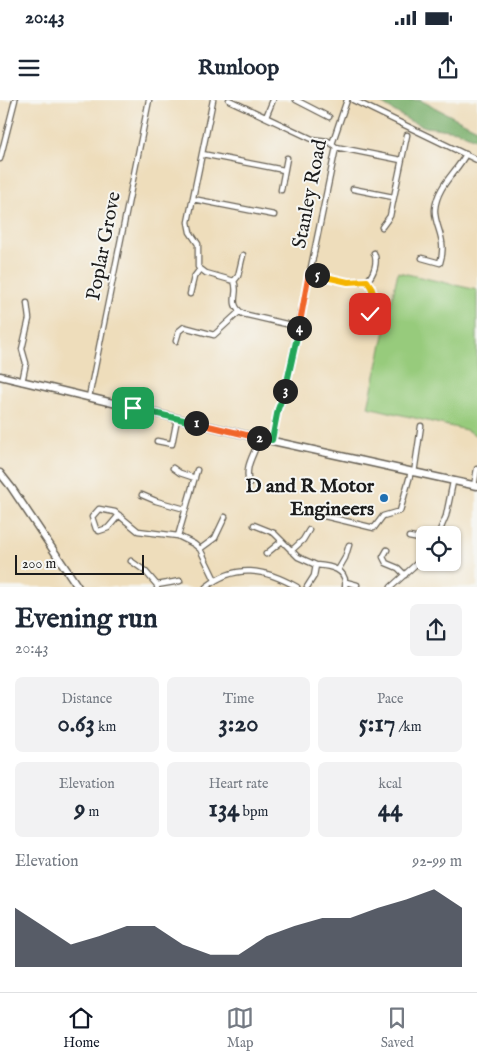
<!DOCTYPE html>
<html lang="en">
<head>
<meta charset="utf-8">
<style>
	body { margin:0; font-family:"IM FELL English",serif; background:#f2f2f3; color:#1f2937; height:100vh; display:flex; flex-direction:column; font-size:19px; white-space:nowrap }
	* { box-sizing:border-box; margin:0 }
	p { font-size:16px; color:#747a83 }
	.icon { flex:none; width:28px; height:28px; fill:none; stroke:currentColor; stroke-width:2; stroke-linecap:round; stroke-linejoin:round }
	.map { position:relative; height:487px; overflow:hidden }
	.panel { display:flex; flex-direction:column; background:#fff; flex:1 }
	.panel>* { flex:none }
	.fabs { position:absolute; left:416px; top:426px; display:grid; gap:10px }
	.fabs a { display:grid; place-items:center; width:45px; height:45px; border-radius:8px; background:#fff; box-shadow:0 1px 4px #0004; font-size:25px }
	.scale { position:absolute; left:15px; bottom:12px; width:129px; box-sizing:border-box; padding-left:5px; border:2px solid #1c1c1c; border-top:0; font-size:14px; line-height:18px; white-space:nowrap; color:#1c1c1c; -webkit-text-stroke:4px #f6f6f2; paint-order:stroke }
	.pin { position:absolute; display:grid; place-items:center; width:42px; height:42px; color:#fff; margin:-21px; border-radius:10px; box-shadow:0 2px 8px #0006 }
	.km { position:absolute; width:25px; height:25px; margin:-12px; border-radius:50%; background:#222; color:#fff; font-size:14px; line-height:25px; text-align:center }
	.round { display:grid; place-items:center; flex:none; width:52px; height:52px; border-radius:8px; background:#f2f2f3 }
	.head { display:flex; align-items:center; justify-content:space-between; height:85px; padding:0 15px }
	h1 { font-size:28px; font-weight:700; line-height:38px }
	.figures { display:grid; grid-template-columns:repeat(3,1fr); gap:8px; height:85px; padding:5px 15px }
	.figures div { display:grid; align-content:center; border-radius:8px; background:#f2f2f3; text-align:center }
	.figures b { font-size:25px; font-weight:700 }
	.figures small { font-size:14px; font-weight:400 }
	.figures p { font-size:14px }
	.chart { height:140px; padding:10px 15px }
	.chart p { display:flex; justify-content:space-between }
	.chart svg { width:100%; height:90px; margin-top:5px; fill:#111827; opacity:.7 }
	.status { display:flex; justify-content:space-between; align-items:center; height:35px; padding:0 25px; background:#fff; direction:ltr }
	.status svg { height:14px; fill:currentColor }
	header { display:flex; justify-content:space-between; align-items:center; height:65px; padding:0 15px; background:#fff; font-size:22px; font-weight:700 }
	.tab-bar { display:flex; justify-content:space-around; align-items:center; height:70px; border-top:1px solid #e0e1e3; background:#fff; font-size:14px; color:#747a83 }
	.tab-bar a { display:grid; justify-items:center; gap:2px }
	.tab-bar .selected { color:#111827 }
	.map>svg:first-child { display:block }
</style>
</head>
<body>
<div class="status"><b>20:43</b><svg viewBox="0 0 49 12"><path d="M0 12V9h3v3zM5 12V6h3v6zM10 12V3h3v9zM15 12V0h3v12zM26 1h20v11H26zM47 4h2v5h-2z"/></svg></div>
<header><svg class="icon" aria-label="menu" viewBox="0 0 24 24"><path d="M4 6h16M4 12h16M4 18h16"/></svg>Runloop<svg class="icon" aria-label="share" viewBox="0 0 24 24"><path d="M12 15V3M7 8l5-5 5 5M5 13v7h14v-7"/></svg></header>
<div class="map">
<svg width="477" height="487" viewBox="0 0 477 487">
	<rect width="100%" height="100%" fill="#f6f6f2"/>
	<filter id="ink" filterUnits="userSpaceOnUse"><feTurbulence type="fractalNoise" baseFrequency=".02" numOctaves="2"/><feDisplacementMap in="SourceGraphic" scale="10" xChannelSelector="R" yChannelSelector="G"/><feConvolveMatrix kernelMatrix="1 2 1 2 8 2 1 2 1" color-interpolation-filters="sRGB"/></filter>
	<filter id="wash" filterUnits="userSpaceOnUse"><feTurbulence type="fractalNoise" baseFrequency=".0096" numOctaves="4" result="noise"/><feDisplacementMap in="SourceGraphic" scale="20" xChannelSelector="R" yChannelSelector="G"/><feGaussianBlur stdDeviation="1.12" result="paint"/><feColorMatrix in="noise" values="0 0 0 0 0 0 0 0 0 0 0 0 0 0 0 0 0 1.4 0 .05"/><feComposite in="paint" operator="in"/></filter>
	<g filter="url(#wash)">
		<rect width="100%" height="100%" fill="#edb"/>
		<path fill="#97cb7b" stroke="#5a744c" d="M 398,172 L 477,190 L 477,336 L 466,330 L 368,307 Z"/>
		<path fill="#79af6b" stroke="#4a6644" d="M 376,0 L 420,0 L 477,29 L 477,40 L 457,31 L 426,27 L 410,21 Z"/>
	</g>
	<g filter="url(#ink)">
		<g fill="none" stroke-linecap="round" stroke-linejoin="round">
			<g stroke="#666054" stroke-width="7">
				<path id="street" d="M 213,0 L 188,122 L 190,132 L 198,144 L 198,167 L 206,173 L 234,181 C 240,194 227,203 243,214 L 299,227
					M 229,0 L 312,39 L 328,41 L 332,44
					M 296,0 L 329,17
					M 353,0 L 477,60
					M 266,17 L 273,0
					M 332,44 L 347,0
					M 336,47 L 401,60
					M 202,54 L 284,70
					M 0,59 L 15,0
					M 353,89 L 393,97
					M 281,90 L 287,58
					M 193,99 L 274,115
					M 382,127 L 390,116 L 407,35
					M 422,158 L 440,163 C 442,157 443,150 442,143 C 441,131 434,121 435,109 C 437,86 456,73 466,54
					M 309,173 L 348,182 L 367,181 C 374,174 378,162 374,153
					M 234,181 L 238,176 L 243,155
					M 367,181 L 373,192 L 368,224
					M 190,194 L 194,177 L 200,169
					M 176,241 L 179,231 L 184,227 L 214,235 L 239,212
					M 22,282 L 26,263 L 22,249 L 29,219 L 27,203
					M 89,297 L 149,0
					M 272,340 L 278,309 L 284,297 L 336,47 L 332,44
					M 157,341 L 172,344 L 177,319
					M 173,368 L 180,373 L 195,378
					M 414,373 L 421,326
					M 249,384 C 244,364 255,355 259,338
					M 474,386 L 477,369
					M 142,395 L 156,401 L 185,409
					M 316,414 L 374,428 L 383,416 L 400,411 L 411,372
					M 119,415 L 108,428 L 99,431 L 96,429 L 92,417 L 99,409 L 115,412 L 138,431 L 178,436 L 194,444 L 200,449 L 215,480
					M 254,425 L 274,433 L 298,457 L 316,465 L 314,476 L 307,487
					M 438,435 L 446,416 L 453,382
					M 178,436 L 197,370
					M 409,437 L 425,440
					M 200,449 L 215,438 L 225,417
					M 387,450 L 383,457 L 386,463 L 398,468 L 405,475
					M 291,451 L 303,440 L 309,430
					M 266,454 L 282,441
					M 131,461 L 145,471 L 157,485 L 157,487
					M 316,465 C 330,466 348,469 345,487
					M 338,470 L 345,458 L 349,445
					M 346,482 L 357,485
					M 157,485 L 180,481
					M 206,487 C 236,463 265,469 297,487
					M 391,487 L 425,456"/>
			</g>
			<g stroke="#666054" stroke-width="9">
				<path id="secondary" d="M 0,276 L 259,338 L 477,386
					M 0,373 L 11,387 L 78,487"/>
			</g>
			<use href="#street" stroke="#fff" stroke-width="4.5"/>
			<use href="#secondary" stroke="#fff" stroke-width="6"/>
		</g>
	</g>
	<g fill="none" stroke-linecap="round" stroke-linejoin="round" filter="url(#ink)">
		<g stroke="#fff" stroke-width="10">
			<path id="split-1" d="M 133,308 L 196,323"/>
		</g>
		<g stroke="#fff" stroke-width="10">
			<path id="split-2" d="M 196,323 L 259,338"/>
		</g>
		<g stroke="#fff" stroke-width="10">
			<path id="split-3" d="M 259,338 L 272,340 L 278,309 L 285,291"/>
		</g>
		<g stroke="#fff" stroke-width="10">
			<path id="split-4" d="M 285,291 L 299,228"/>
		</g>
		<g stroke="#fff" stroke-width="10">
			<path id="split-5" d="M 299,228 L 309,173 L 317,175"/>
		</g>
		<g stroke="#fff" stroke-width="10">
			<path id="split-6" d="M 317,175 L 348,182 L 367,181 L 371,187 L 373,193"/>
		</g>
		<g stroke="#fff" stroke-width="10">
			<path id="split-7" d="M 370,214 L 373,193"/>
		</g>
		<use href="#split-1" stroke="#22a559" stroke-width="6"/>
		<use href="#split-2" stroke="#f0652b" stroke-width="6"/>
		<use href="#split-3" stroke="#22a559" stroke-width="6"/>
		<use href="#split-4" stroke="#22a559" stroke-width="6"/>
		<use href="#split-5" stroke="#f0652b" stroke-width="6"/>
		<use href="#split-6" stroke="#f5b400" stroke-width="6"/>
		<use href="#split-7" stroke="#f5b400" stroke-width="6"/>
	</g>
	<circle fill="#1f6fb2" stroke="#f6f6f2" stroke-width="2" cx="384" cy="398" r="5"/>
	<g text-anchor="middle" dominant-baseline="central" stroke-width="4" stroke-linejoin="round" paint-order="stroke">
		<g font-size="20" fill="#1c1c1c" stroke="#f6f6f2">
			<text transform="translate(310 94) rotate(-79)">Stanley Road</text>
			<text transform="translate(104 146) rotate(-79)">Poplar Grove</text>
		</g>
		<g font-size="20" font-weight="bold" fill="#1c1c1c" stroke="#f6f6f2" text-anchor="end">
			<text x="374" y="386">D and R Motor<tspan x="374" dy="23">Engineers</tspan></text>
		</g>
	</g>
</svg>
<div class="fabs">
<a><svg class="icon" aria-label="locate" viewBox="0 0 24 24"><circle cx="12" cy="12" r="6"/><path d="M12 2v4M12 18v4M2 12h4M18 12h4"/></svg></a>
</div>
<div class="scale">200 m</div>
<div class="pin" style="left:133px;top:308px;background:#1e9e55"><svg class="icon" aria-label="arrive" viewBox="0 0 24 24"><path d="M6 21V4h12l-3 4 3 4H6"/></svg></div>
<div class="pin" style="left:370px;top:214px;background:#d93025"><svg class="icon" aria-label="check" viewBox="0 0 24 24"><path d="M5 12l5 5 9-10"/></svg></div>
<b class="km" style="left:196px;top:323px">1</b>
<b class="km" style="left:259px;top:338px">2</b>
<b class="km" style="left:285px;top:291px">3</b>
<b class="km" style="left:299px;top:228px">4</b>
<b class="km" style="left:317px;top:175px">5</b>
</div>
<section class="panel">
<div class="head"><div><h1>Evening run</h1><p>20:43</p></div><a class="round"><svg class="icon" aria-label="share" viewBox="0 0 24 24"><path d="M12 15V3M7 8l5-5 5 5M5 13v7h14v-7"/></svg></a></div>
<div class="figures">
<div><p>Distance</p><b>0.63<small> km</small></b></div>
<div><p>Time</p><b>3:20</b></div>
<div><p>Pace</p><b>5:17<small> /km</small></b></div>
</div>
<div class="figures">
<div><p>Elevation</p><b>9<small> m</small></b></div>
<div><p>Heart rate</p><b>134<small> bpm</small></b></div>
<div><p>kcal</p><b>44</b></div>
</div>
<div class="chart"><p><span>Elevation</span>92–99 m</p>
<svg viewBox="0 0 160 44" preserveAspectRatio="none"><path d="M0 44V15L10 24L20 33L30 29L40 24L50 24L60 33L70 38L80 38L90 29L100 24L110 20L120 20L130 15L140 11L150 6L160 15V44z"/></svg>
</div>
</section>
<nav class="tab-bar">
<a class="selected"><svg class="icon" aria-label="home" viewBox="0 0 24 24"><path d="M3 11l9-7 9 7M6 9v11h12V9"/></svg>Home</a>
<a><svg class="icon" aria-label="map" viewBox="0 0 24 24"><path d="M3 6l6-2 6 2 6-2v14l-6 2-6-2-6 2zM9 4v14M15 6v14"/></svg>Map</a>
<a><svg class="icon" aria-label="saved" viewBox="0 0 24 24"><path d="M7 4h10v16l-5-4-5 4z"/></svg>Saved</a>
</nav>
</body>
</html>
